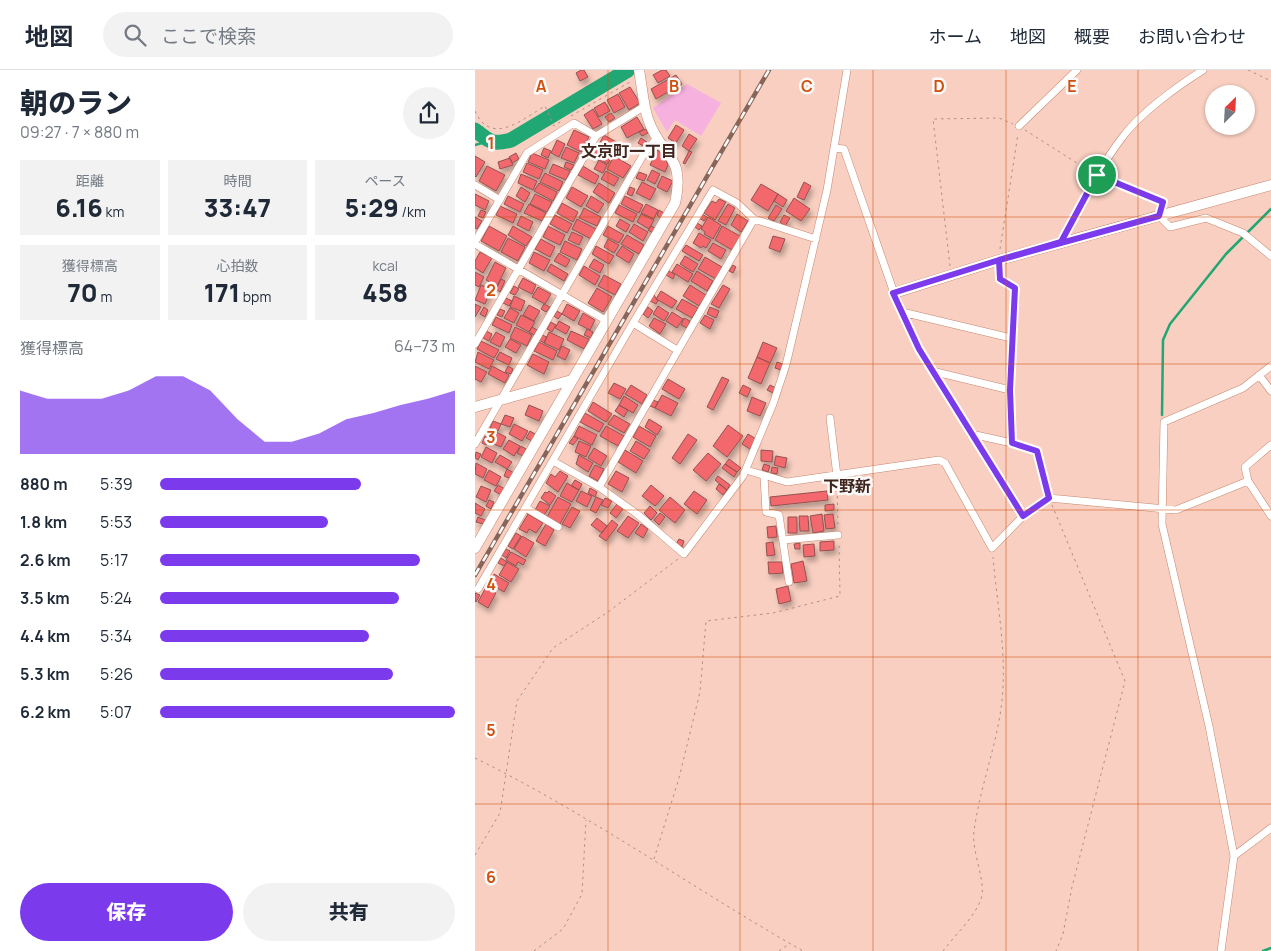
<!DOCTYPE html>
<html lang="ja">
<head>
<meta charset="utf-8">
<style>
	body { margin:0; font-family:Manrope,"Noto Sans JP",sans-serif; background:#f2f2f3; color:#1f2937; height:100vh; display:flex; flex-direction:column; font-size:19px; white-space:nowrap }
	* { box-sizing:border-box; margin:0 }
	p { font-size:16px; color:#747a83 }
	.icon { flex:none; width:28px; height:28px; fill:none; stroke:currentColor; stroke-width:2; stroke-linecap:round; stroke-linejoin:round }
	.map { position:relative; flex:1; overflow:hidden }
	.panel { display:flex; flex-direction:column; background:#fff; width:475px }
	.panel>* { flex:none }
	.needle { width:32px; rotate:24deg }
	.fabs { position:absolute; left:730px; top:15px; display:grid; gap:10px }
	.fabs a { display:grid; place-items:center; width:50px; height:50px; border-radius:50%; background:#fff; box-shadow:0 1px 4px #0004; font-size:25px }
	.pin { position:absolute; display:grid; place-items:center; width:42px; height:42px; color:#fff; margin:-21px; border:2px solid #fff; border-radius:50%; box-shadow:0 1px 5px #0007 }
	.round { display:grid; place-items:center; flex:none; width:52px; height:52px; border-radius:26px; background:#f2f2f3 }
	.summary { display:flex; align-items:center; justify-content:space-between; height:85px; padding:0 20px }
	h1 { font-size:28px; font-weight:800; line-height:38px }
	.stats { display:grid; grid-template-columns:repeat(3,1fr); gap:8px; height:85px; padding:5px 20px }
	.stats div { display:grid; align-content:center; border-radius:0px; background:#f2f2f3; text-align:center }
	.stats b { font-size:25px; font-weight:800 }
	.stats small { font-size:14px; font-weight:400 }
	.stats p { font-size:14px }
	.chart { height:140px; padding:10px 20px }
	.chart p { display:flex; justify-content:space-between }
	.chart svg { width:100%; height:90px; margin-top:5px; fill:#7c3aed; opacity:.7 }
	.primary-button { display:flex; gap:10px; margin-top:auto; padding:10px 20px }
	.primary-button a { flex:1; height:58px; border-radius:30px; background:#7c3aed; color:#fff; font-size:20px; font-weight:800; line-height:58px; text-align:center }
	.primary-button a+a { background:#f2f2f3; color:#1f2937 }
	ul { padding:0 20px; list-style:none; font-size:16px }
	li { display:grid; grid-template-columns:80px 60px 1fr; align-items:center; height:38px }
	li i { height:12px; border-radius:6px; background:#7c3aed }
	header { display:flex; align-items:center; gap:30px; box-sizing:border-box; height:70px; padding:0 25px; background:#fff; border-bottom:1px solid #e0e1e3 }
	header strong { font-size:24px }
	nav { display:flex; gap:28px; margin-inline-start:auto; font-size:18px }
	.search { width:350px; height:45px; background:#f2f2f3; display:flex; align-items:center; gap:12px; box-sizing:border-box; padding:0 18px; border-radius:28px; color:#747a83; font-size:19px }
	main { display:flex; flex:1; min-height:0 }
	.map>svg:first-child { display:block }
</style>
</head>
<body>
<header>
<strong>地図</strong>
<div class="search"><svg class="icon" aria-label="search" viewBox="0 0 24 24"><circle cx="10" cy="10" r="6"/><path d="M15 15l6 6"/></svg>ここで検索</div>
<nav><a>ホーム</a><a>地図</a><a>概要</a><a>お問い合わせ</a></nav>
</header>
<main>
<section class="panel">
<div class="summary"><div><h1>朝のラン</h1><p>09:27 · 7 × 880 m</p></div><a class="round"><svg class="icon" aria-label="share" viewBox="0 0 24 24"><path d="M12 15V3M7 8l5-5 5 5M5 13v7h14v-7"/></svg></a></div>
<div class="stats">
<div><p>距離</p><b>6.16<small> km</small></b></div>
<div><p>時間</p><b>33:47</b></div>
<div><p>ペース</p><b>5:29<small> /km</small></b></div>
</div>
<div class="stats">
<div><p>獲得標高</p><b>70<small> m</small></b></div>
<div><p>心拍数</p><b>171<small> bpm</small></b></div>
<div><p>kcal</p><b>458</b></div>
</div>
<div class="chart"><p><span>獲得標高</span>64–73 m</p>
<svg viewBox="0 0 160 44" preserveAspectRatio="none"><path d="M0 44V13L10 17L20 17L30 17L40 13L50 6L60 6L70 13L80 27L90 38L100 38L110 34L120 27L130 24L140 20L150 17L160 13V44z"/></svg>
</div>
<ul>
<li><b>880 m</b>5:39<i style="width:68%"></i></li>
<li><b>1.8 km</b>5:53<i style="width:57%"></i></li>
<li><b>2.6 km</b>5:17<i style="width:88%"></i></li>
<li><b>3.5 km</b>5:24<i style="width:81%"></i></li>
<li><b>4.4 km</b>5:34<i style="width:71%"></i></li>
<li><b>5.3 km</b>5:26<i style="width:79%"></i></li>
<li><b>6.2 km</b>5:07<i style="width:100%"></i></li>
</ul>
<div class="primary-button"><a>保存</a><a>共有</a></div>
</section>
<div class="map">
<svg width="796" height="881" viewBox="0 0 796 881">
	<defs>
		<filter id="shadow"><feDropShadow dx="2.5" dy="4.5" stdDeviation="2.5" flood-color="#0004"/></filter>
	</defs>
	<rect width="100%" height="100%" fill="#f8cfc0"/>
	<path fill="#f7b1de" d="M 212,14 L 246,33 L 226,66 L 200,50 L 192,62 L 178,38 Z"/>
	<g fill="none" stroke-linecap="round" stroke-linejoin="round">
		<path stroke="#20a773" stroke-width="2.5" d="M 0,75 L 14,71
			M 687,345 L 688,270 L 695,254 L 751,184 L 796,139
			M 788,881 L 796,878"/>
		<path stroke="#20a773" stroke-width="15" d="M 0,60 C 15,72 17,75 36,70 L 153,0"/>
	</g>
	<path fill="#f2686c" stroke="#915251" filter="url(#shadow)" d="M 106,0 L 109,0 L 113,7 L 105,11 L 101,3 Z
		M 187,0 L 191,0 L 195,6 L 183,13 L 178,5 Z
		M 201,5 L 207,14 L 181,29 L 176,19 Z
		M 155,17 L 165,33 L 154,40 L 144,23 Z
		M 143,24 L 150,37 L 139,43 L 132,30 Z
		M 130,32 L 135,41 L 124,47 L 119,38 Z
		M 118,39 L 127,54 L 118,59 L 109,45 Z
		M 136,43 L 140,48 L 134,52 L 130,47 Z
		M 162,47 L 169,59 L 152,68 L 146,57 Z
		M 201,55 L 209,60 L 201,73 L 193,68 Z
		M 171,59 L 173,63 L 167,66 L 164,62 Z
		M 99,60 L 114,67 L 106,82 L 92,75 Z
		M 214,64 L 222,69 L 214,81 L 207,76 Z
		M 129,65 L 145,74 L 141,83 L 124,74 Z
		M 166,68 L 172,72 L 168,76 L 163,73 Z
		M 82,70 L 90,74 L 84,87 L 76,83 Z
		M 121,75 L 138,84 L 133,94 L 116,85 Z
		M 91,77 L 104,83 L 99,93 L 86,88 Z
		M 69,78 L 76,81 L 73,88 L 66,85 Z
		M 182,80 L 188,83 L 193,95 L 190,102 L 175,95 Z
		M 214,81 L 217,82 L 210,94 L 208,93 Z
		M 41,83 L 44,89 L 37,93 L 34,87 Z
		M 57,83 L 74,90 L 70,99 L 53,92 Z
		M 0,86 L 10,92 L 1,107 L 0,106 Z
		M 139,86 L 156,96 L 148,108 L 132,99 Z
		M 35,88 L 38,95 L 25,99 L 23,92 Z
		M 124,90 L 132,95 L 128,103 L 119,99 Z
		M 91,92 L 99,95 L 96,100 L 89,97 Z
		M 52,93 L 68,100 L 64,109 L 48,102 Z
		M 78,94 L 95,101 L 91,110 L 74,103 Z
		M 12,96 L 30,105 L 21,121 L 4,111 Z
		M 108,96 L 124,106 L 120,114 L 103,105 Z
		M 177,100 L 185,104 L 180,114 L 172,110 Z
		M 131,101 L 144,108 L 139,116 L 126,109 Z
		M 164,102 L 172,105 L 169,111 L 161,108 Z
		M 70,103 L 88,112 L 84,121 L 65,112 Z
		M 46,104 L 62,111 L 58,120 L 43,113 Z
		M 187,106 L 198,111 L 192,122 L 182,117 Z
		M 167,112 L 181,119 L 175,130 L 161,123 Z
		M 329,112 L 336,116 L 329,130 L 322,127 Z
		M 64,113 L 82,122 L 78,131 L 59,121 Z
		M 124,113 L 140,123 L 134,133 L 118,122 Z
		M 286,114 L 303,124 L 293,141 L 276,130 Z
		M 46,117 L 55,123 L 50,132 L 41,126 Z
		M 97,117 L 113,126 L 106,137 L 91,128 Z
		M 155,117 L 160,119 L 157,126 L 152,124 Z
		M 0,124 L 14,131 L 10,140 L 0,135 Z
		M 60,124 L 77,132 L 72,142 L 55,134 Z
		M 303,124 L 312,130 L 308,137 L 299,131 Z
		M 33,126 L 49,134 L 45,142 L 29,134 Z
		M 116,126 L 129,134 L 123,143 L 111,136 Z
		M 150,126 L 168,135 L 164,143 L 146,134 Z
		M 319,128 L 335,139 L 326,151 L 311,141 Z
		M 244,129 L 251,132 L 240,150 L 229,143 L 237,131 L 241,133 Z
		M 87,133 L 103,142 L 98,152 L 82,143 Z
		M 54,134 L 71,143 L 67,151 L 49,143 Z
		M 171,134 L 183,140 L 179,149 L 166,143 Z
		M 253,134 L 260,138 L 251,155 L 243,151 Z
		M 144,135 L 162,144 L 158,152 L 140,143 Z
		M 301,135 L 307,139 L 299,151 L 293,148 Z
		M 25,136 L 42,144 L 38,153 L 21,145 Z
		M 109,138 L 126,147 L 122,156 L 104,148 Z
		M 6,140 L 11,142 L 8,148 L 3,146 Z
		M 184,140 L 189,143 L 186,148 L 182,145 Z
		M 166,144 L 179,150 L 174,159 L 162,152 Z
		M 227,144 L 232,147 L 229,151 L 224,148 Z
		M 262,144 L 273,151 L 266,162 L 256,155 Z
		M 80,145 L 97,154 L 92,163 L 75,154 Z
		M 309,145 L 315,148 L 310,156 L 305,152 Z
		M 46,146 L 58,152 L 54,161 L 42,155 Z
		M 0,147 L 7,151 L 2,159 L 0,158 Z
		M 233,147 L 246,155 L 238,169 L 229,164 L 230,162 L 226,159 Z
		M 102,149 L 121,159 L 116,169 L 97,159 Z
		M 145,149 L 155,155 L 151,162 L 141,156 Z
		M 222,153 L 227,156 L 224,160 L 220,157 Z
		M 159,154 L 173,162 L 168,171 L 154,162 Z
		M 14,156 L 32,166 L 24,181 L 6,171 Z
		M 38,156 L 57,167 L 51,176 L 33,165 Z
		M 73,156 L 90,165 L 85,175 L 68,167 Z
		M 133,156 L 149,165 L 144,173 L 128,165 Z
		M 176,156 L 180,158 L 178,163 L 173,160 Z
		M 247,156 L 265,166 L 257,180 L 240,170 Z
		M 97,162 L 108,167 L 104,175 L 93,170 Z
		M 224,163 L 236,170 L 231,178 L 228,176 L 226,178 L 218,173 Z
		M 152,165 L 169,175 L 164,184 L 146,174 Z
		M 298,166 L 310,169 L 305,182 L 294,178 Z
		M 33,168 L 50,177 L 43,191 L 26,182 Z
		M 66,169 L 80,177 L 75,187 L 60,179 Z
		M 133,169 L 144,175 L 139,183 L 129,177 Z
		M 90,171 L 107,179 L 102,190 L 85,182 Z
		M 238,173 L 251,180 L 246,189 L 233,181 Z
		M 211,175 L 228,185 L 224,191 L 207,181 Z
		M 121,176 L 139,186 L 134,194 L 117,184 Z
		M 147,176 L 159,184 L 154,193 L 141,185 Z
		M 5,182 L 17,188 L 8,203 L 0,198 L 0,191 Z
		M 59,182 L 75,190 L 69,201 L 54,193 Z
		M 84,183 L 95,190 L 91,197 L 79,191 Z
		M 210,186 L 223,194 L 218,202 L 205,194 Z
		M 230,187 L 247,197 L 241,209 L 223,199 Z
		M 119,189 L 129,195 L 125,203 L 114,197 Z
		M 20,192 L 31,198 L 22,216 L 11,210 Z
		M 76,194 L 93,204 L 89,211 L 72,201 Z
		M 202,194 L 218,204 L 213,212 L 197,202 Z
		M 258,195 L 261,197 L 258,203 L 254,201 Z
		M 109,196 L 125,206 L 120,215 L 104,205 Z
		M 194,201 L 200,205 L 198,209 L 191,205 Z
		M 222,201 L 238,211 L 232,221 L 216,211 Z
		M 0,202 L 9,207 L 4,217 L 0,215 Z
		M 129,205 L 146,214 L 140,225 L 123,216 Z
		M 48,208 L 61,215 L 57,224 L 43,217 Z
		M 26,209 L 30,211 L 25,222 L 21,219 Z
		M 6,215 L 16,219 L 10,234 L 0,230 Z
		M 215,215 L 231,225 L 224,236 L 208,226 Z
		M 248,215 L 255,219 L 244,238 L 236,234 Z
		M 39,216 L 44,219 L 40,225 L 35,223 Z
		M 63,217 L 76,224 L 70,234 L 57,227 Z
		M 122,218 L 137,227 L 128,242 L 113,233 Z
		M 186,221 L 202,231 L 197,238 L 181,229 Z
		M 179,225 L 183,231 L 181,234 L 175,231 Z
		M 39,226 L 50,231 L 46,241 L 35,237 Z
		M 31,228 L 37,231 L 34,236 L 28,233 Z
		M 207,229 L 223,238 L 217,248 L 201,239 Z
		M 0,234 L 6,237 L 0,247 Z
		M 69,234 L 75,237 L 71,242 L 66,239 Z
		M 92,234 L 105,241 L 99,251 L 87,244 Z
		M 54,235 L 65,241 L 59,251 L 48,245 Z
		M 183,236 L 194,243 L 189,251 L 178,244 Z
		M 9,237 L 13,240 L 10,247 L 5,244 Z
		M 173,237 L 178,241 L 173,248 L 168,244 Z
		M 235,237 L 244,241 L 241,248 L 232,244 Z
		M 35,238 L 44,243 L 39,253 L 29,248 Z
		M 25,239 L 30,241 L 27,247 L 22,245 Z
		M 82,241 L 87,244 L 83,249 L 79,246 Z
		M 197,242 L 208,249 L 202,258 L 191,251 Z
		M 108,243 L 120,250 L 115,260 L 103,254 Z
		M 46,245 L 60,252 L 54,262 L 41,255 Z
		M 230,245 L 239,250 L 235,259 L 225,253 Z
		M 21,247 L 37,255 L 34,263 L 17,255 Z
		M 179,248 L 191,254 L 185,264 L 174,256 Z
		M 209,248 L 215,251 L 212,258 L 206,255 Z
		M 84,251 L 95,257 L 91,264 L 80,258 Z
		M 76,252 L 81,255 L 77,262 L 72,259 Z
		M 40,257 L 57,265 L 52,276 L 35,268 Z
		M 57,257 L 62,260 L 59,265 L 54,262 Z
		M 112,259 L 118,262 L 116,268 L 109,265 Z
		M 11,261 L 17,264 L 14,271 L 8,268 Z
		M 96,261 L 114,269 L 109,279 L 92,270 Z
		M 21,262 L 30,267 L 25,277 L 15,272 Z
		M 74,262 L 89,269 L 84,280 L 69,273 Z
		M 67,265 L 72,267 L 69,273 L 64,270 Z
		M 35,269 L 46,275 L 41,283 L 30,277 Z
		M 6,271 L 24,280 L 19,288 L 2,279 Z
		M 64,272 L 82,281 L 78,290 L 59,281 Z
		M 288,272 L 302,278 L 295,293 L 282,287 Z
		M 87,276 L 95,280 L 90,290 L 82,286 Z
		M 3,282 L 19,290 L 14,299 L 0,292 Z
		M 25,282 L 37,288 L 34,295 L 21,289 Z
		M 58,284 L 74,292 L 69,304 L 52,295 Z
		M 282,287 L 295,293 L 286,314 L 273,308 Z
		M 302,292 L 308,294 L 306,300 L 300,298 Z
		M 0,296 L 12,302 L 6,312 L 0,309 Z
		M 17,296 L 34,305 L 30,313 L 13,304 Z
		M 33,296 L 38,299 L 36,304 L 30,302 Z
		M 247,307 L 254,310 L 238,340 L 232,337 Z
		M 193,309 L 210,319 L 204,329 L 187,319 Z
		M 139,313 L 151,319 L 145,329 L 133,323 Z
		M 156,315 L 172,325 L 167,334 L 150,324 Z
		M 268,315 L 276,319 L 272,327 L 264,323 Z
		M 295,315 L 301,318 L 298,323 L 292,320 Z
		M 187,325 L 203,333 L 196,346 L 180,338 Z
		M 149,326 L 163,335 L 158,343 L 144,335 Z
		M 277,327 L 291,333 L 285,346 L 272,341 Z
		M 178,330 L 183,332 L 180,338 L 175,336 Z
		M 118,332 L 137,344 L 131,352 L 113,341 Z
		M 54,335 L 68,341 L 64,351 L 50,345 Z
		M 144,335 L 153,340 L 149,347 L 140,341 Z
		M 110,343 L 129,354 L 124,362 L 105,352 Z
		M 30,345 L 39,348 L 35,357 L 26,354 Z
		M 139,345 L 155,354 L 149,363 L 133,354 Z
		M 174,349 L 187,357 L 182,365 L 170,357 Z
		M 18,351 L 26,354 L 23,361 L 15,358 Z
		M 39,354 L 53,361 L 47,371 L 34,364 Z
		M 253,355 L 268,366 L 252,387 L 238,376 Z
		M 104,356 L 122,365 L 117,375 L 99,366 Z
		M 131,356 L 149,366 L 143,376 L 125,366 Z
		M 164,356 L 181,366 L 175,377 L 158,367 Z
		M 19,361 L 31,367 L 26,377 L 14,372 Z
		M 55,361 L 60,364 L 57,371 L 51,368 Z
		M 213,364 L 222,370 L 205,394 L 197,388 Z
		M 273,364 L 281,369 L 275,379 L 267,374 Z
		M 10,366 L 14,368 L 11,375 L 7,373 Z
		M 99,366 L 103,369 L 98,375 L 94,373 Z
		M 34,370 L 45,376 L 39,386 L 28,379 Z
		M 104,371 L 116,376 L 111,387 L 100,382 Z
		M 161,371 L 175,380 L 169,389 L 155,381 Z
		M 46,376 L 51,379 L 48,386 L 42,383 Z
		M 11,377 L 22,383 L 17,393 L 6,387 Z
		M 119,378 L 132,386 L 126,396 L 113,388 Z
		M 150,380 L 168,391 L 161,403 L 143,392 Z
		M 286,380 L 298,381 L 297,392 L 286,391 Z
		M 1,382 L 6,384 L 3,390 L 0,388 Z
		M 233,383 L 246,394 L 231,411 L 218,400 Z
		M 25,385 L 37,392 L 32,399 L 20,392 Z
		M 104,385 L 118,393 L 113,402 L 101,394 Z
		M 301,386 L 312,388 L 310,398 L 299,395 Z
		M 254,389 L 266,398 L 262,402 L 250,394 Z
		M 1,393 L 12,399 L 8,408 L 0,404 Z
		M 250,394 L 262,402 L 259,407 L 247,398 Z
		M 289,394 L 295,396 L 293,402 L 287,400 Z
		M 120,395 L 129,399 L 123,411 L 114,406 Z
		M 297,397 L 303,398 L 302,404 L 296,403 Z
		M 32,399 L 39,403 L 36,409 L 29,406 Z
		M 14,400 L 26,407 L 21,416 L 9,410 Z
		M 85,401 L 93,406 L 83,422 L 71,413 L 76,404 L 80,407 Z
		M 141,401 L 154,408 L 147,422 L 133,414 Z
		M 243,406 L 255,415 L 252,420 L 240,410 Z
		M 100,410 L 107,414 L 104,420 L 96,416 Z
		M 92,413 L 104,420 L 97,432 L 85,426 Z
		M 244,414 L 252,420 L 248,425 L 241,419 Z
		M 23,415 L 30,419 L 26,425 L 19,421 Z
		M 176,415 L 189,426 L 180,436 L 167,426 Z
		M 6,416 L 16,420 L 11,432 L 1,427 Z
		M 115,418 L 122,422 L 120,427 L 113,423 Z
		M 74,421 L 81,426 L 75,435 L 66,428 L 70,422 L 72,423 Z
		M 106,421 L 117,426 L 112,437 L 101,431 Z
		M 219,421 L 232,430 L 222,444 L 209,434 Z
		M 352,421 L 353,430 L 296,436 L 295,427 Z
		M 83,427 L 96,434 L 85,454 L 72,447 Z
		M 121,427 L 128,430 L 121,443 L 115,440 Z
		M 195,427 L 210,440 L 200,453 L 184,440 Z
		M 130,428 L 137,431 L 133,438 L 126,435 Z
		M 14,430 L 19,432 L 16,439 L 11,436 Z
		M 65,431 L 75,436 L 69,445 L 60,440 Z
		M 0,433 L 10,439 L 6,446 L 0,443 Z
		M 142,434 L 148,439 L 141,448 L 135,443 Z
		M 359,434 L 359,440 L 350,441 L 350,435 Z
		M 175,436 L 182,443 L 176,450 L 169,443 Z
		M 97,437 L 105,441 L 95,458 L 87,454 Z
		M 185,443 L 190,447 L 184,455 L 179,450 Z
		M 53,444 L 68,453 L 61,463 L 54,459 L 52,463 L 44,459 Z
		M 347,444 L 349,461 L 338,463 L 335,446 Z
		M 358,444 L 360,458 L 351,459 L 349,445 Z
		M 153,446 L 164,453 L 153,468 L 142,461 Z
		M 324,446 L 333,446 L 334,461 L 325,461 Z
		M 3,447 L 10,450 L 8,454 L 1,452 Z
		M 313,447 L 322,447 L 322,463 L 313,463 Z
		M 122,448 L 132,456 L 127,463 L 116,455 Z
		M 137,450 L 143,455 L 131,471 L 124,466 Z
		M 71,454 L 79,460 L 70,476 L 61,471 Z
		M 166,454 L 173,459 L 168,468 L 160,463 Z
		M 301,456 L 302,467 L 293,468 L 292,457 Z
		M 41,463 L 46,466 L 38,479 L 33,476 Z
		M 47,466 L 59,473 L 51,487 L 39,479 Z
		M 204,469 L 209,471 L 207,477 L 201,474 Z
		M 359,471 L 359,480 L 345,481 L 345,472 Z
		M 298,472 L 300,485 L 292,486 L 291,473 Z
		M 325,473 L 325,479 L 320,479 L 319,474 Z
		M 339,474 L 340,486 L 329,487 L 328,475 Z
		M 31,479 L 35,481 L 31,488 L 27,485 Z
		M 36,482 L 51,490 L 48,495 L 43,492 L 41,496 L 31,490 Z
		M 26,488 L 32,492 L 29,496 L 23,493 Z
		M 328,491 L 332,511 L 319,513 L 316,494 Z
		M 32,492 L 44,499 L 36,512 L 24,505 Z
		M 293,492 L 307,492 L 308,503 L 294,504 Z
		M 19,504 L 34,513 L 29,522 L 14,513 Z
		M 313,516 L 316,531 L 304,534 L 301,519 Z
		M 11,517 L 21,523 L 13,538 L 3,532 Z
		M 0,523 L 5,525 L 1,532 L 0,531 Z"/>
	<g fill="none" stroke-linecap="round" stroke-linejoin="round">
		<g stroke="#c78870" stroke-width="8">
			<path id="street" d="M 544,56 L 602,0
				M 359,78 L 369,79 L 419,223 L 444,279 L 548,446
				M 622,105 L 688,132 L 684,146 L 695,157 L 731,148 L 768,163 L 796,186
				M 0,115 L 25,130
				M 0,172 L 52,83 L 99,53 L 121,66
				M 586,172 C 605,137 622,101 646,69 C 664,44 701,17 728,0
				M 0,174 L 132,251
				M 427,242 L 536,268
				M 0,274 L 121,66 L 170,36
				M 202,280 L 158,253 L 238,120 L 262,133 L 279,149 L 341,169
				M 457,301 L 535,320
				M 784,305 L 796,321
				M 355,348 L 362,406
				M 496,364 L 537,373
				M 0,374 L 170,82 L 183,67
				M 78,391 L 124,417 L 162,444 L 209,484 L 268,406 L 298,334 L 311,295 L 352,120 L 372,0
				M 271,400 L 312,412 L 464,390 L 470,393 L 517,478 L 548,446 L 574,428 L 562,381 L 537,373 L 535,320 L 541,218 L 525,209 L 524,190
				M 289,406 L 291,442 L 304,445 L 314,512
				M 773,411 L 796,446
				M 124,417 L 279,149
				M 574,428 L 701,440 L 773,411 L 770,397 L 796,375
				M 51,438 L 83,457
				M 308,470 L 363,465
				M 3,519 L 158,253
				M 759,786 L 796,758
				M 746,881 L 759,786 L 734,656 L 687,454 L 689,352 L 768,318 L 796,296"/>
		</g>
		<g stroke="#c78870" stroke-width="11">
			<path id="secondary" d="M 419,223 L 524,190 L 796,115
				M 0,337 L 97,310
				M 0,478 L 200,133 C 211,83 186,88 173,49 C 168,34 167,16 164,0"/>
		</g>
		<path stroke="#b28e82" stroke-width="1" stroke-dasharray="2.5 4" stroke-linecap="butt" d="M 773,0 L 796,11
			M 0,41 C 16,77 48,49 70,36 L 79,56 L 88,50
			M 96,46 L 155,12
			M 550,60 L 616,102
			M 525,179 L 543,64
			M 475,196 L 458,49 L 524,48 L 538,54
			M 362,413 L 363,457
			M 577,435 L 650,611 L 597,817 L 588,864 L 581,881
			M 0,688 C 114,744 217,818 328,881
			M 0,785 L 25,743 L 42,631 L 78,578 L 133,542 L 203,489
			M 179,789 L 204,708 L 225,622 L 231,551 L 298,543 L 365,526 L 364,473
			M 59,881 L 88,859 L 107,824 L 111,750
			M 304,881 L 314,874
			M 468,881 C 480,865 499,848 506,829 C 512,813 496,781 499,761 C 505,717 522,675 527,631 C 532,583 522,534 518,487"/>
		<use href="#street" stroke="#fff" stroke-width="7"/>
		<use href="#secondary" stroke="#fff" stroke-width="10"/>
		<g stroke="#86665b" stroke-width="4.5">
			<path id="rail" d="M 0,505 L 294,0"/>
		</g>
		<use href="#rail" stroke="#fafafa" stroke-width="2.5" stroke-dasharray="8" stroke-linecap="butt"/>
	</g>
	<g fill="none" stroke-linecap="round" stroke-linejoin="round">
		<g stroke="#fff" stroke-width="10">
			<path id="route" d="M 622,105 L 586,172 L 524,190 L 525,209 L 540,218 L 535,320 L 537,373 L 562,381 L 574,428 L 548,446 L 444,279 L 418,223 L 524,190 L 684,146 L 688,132 L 622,105"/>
		</g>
		<use href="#route" stroke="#7c3aed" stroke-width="6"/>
	</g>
	<path fill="none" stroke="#cf510e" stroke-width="1" stroke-opacity="0.55" d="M 133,0 L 133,881M 265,0 L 265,881M 398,0 L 398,881M 531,0 L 531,881M 663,0 L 663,881M 0,147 L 796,147M 0,294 L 796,294M 0,440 L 796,440M 0,587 L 796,587M 0,734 L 796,734"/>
	<g text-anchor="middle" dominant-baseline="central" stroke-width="5" stroke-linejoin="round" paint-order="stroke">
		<g font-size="16" font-weight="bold" fill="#3f251c" stroke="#fafafa">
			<text x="154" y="81">文京町一丁目</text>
			<text x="372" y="416">下野新</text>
		</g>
	</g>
	<g font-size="16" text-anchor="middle" font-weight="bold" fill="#cf510e" stroke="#fafafa" stroke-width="5" stroke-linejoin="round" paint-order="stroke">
		<text x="66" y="22">A</text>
		<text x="199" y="22">B</text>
		<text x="332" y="22">C</text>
		<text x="464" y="22">D</text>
		<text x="597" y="22">E</text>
		<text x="16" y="79">1</text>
		<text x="16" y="226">2</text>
		<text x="16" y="373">3</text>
		<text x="16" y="520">4</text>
		<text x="16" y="666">5</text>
		<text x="16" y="813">6</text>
	</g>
</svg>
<div class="fabs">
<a><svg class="needle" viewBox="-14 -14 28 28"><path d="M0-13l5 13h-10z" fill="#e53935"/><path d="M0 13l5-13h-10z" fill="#747a83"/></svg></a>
</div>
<div class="pin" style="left:622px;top:105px;background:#1e9e55"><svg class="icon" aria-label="arrive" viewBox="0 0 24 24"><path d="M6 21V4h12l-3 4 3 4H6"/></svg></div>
</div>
</main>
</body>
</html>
